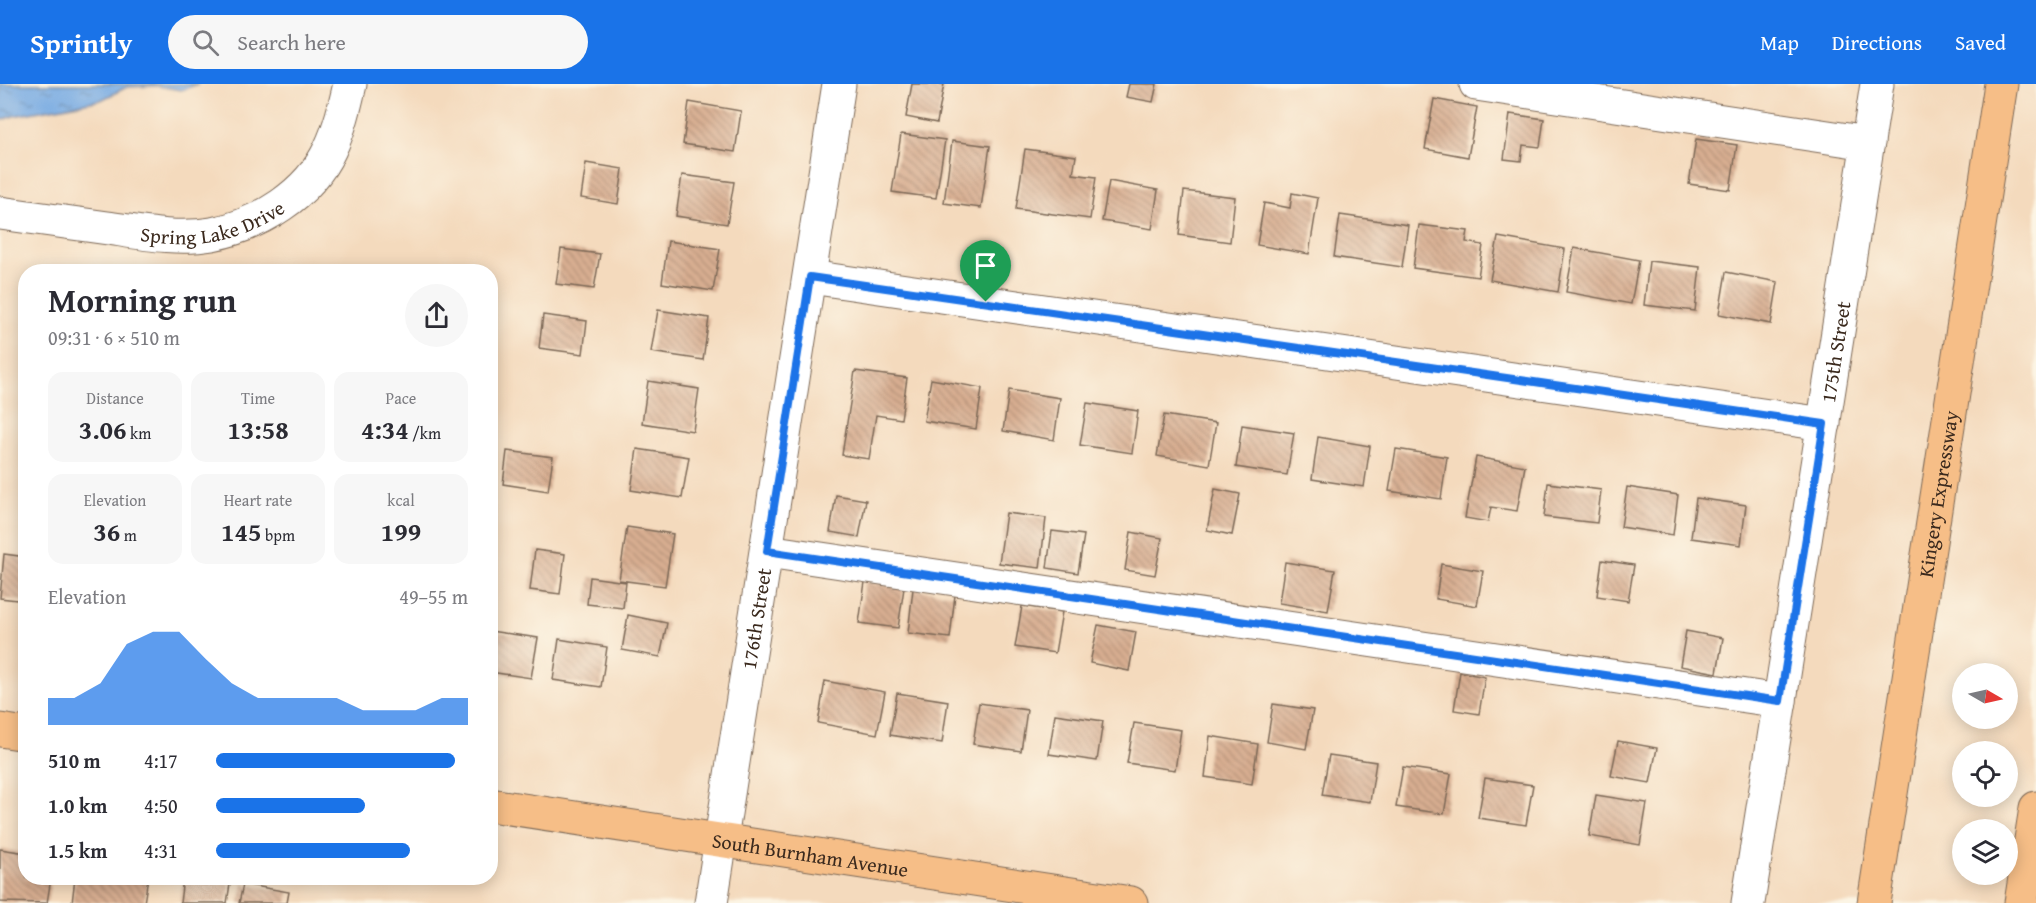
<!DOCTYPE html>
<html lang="en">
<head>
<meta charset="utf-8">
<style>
	body { margin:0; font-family:"Gentium Book Plus",serif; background:#f7f7f7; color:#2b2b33; height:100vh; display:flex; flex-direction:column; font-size:22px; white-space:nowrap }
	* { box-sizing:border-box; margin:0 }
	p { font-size:20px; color:#7c7c81 }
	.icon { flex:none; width:33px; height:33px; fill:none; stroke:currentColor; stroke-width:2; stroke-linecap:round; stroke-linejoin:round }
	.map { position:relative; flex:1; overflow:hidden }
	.details { position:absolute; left:18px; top:180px; width:480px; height:621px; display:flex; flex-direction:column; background:#fff; border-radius:24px; box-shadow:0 3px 15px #0003 }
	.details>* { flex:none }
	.needle { width:39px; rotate:99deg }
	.buttons { position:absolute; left:1952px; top:579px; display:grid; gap:12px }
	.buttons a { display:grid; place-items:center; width:66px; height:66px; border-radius:50%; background:#fff; box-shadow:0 3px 15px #0003; font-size:30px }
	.pin { position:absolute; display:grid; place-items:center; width:51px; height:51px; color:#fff; margin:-62px -26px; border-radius:50% 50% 50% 0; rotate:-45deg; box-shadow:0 0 6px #0007 }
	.pin .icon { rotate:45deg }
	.round { display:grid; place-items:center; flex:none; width:63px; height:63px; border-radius:32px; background:#f7f7f7 }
	.headline { display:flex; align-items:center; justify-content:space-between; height:102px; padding:0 30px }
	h1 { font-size:33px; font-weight:700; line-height:45px }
	.figures { display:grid; grid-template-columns:repeat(3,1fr); gap:9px; height:102px; padding:6px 30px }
	.figures div { display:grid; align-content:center; border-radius:15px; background:#f7f7f7; text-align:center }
	.figures b { font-size:26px; font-weight:700 }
	.figures small { font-size:16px; font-weight:400 }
	.figures p { font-size:16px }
	.chart { height:168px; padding:12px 30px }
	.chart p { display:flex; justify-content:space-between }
	.chart svg { width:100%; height:108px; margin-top:6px; fill:#1a73e8; opacity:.7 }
	ul { padding:0 30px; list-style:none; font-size:20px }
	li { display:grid; grid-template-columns:96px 72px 1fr; align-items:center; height:45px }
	li i { height:15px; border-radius:8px; background:#1a73e8 }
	header { display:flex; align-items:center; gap:36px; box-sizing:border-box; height:84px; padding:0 30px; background:#1a73e8; color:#fff }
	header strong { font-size:28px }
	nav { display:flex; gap:33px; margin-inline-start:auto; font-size:21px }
	.search { width:420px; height:54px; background:#f7f7f7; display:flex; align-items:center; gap:15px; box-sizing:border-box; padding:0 21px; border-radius:33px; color:#7c7c81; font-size:22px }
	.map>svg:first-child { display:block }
</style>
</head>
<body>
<header>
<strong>Sprintly</strong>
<div class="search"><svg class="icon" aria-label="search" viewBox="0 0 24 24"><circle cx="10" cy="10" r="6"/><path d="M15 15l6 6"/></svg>Search here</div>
<nav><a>Map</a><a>Directions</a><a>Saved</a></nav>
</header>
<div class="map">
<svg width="2036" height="819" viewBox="0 0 2036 819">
	<defs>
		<pattern id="water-ripples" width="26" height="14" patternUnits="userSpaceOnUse" patternTransform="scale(1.5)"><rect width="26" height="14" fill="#77aae3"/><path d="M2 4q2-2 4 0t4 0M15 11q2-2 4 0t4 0" fill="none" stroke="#638bb7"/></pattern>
		<pattern id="building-back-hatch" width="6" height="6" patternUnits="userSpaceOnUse" patternTransform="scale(1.5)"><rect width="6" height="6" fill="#d8ae91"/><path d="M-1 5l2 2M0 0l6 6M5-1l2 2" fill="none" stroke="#b08e76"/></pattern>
	</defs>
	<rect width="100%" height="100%" fill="#fcf5e5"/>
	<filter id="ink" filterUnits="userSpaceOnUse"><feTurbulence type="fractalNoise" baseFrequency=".0167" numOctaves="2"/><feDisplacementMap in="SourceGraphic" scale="12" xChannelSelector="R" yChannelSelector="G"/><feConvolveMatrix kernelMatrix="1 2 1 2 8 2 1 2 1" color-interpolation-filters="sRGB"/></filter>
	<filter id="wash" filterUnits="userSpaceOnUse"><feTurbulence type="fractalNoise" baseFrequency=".008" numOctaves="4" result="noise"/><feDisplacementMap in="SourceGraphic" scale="24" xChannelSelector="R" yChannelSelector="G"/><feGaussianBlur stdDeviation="1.35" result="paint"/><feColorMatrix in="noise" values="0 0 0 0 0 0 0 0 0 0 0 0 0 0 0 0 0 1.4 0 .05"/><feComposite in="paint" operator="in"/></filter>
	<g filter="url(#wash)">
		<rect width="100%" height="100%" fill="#f4dabd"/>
		<path fill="url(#water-ripples)" stroke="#596a80" stroke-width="1.5" d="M 0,0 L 199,0 L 181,6 L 158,2 L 127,3 L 101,16 L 13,32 L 0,37 Z"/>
		<g id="blocks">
			<path fill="url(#building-back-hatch)" d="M 912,0 L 944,0 L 937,39 L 906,33 Z
				M 1129,0 L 1157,0 L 1153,18 L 1126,13 Z
				M 1434,15 L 1477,23 L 1468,73 L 1425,65 Z
				M 689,18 L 741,27 L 735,68 L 683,60 Z
				M 1510,30 L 1544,35 L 1540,63 L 1523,61 L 1521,77 L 1504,75 Z
				M 901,50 L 945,56 L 936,114 L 892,108 Z
				M 1696,55 L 1737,61 L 1730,106 L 1689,100 Z
				M 952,57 L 990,62 L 981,124 L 944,119 Z
				M 1025,65 L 1076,72 L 1073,90 L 1096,93 L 1090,135 L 1016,125 Z
				M 586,79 L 623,85 L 618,120 L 581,114 Z
				M 682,91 L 734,98 L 727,140 L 676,132 Z
				M 1109,97 L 1158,106 L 1152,145 L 1102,137 Z
				M 1184,107 L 1235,113 L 1230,158 L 1179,151 Z
				M 1292,109 L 1318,114 L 1309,170 L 1257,161 L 1264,119 L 1290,124 Z
				M 1340,131 L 1408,141 L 1402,183 L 1334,173 Z
				M 1419,141 L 1468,147 L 1466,158 L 1483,161 L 1478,193 L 1413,184 Z
				M 1498,153 L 1565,165 L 1558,208 L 1490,196 Z
				M 668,157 L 720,165 L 713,207 L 662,199 Z
				M 1574,164 L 1639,176 L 1631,220 L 1566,208 Z
				M 561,165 L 600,170 L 594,205 L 556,200 Z
				M 1649,177 L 1700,183 L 1695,227 L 1644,221 Z
				M 1726,188 L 1778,198 L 1771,240 L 1719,230 Z
				M 658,226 L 709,234 L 703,276 L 651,268 Z
				M 543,231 L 587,237 L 583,270 L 539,264 Z
				M 855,287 L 907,294 L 901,335 L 876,331 L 869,375 L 842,371 Z
				M 931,295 L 982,304 L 976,345 L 924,337 Z
				M 648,297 L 699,305 L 693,347 L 642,339 Z
				M 1009,306 L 1060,314 L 1054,356 L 1003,347 Z
				M 1087,319 L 1138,327 L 1132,369 L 1080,361 Z
				M 1164,331 L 1216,339 L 1209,381 L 1157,372 Z
				M 1242,341 L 1294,349 L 1287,391 L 1236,383 Z
				M 1318,353 L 1370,362 L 1364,403 L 1312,395 Z
				M 637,365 L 689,373 L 682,414 L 631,406 Z
				M 1396,365 L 1447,373 L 1441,415 L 1389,407 Z
				M 507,367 L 553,373 L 548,407 L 503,400 Z
				M 1476,373 L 1525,382 L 1517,427 L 1491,423 L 1488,438 L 1465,434 Z
				M 1548,399 L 1601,406 L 1597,439 L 1544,433 Z
				M 1627,403 L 1678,411 L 1673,451 L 1621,443 Z
				M 1215,405 L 1240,410 L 1232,451 L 1207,446 Z
				M 836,411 L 866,416 L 859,453 L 830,448 Z
				M 1696,414 L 1746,421 L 1741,461 L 1691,454 Z
				M 1006,429 L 1046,434 L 1040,484 L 999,479 Z
				M 627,443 L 673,450 L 665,502 L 619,496 Z
				M 1052,447 L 1084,451 L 1078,489 L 1047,484 Z
				M 1131,448 L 1162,454 L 1155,491 L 1125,486 Z
				M 535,466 L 565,470 L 560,510 L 530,506 Z
				M 4,470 L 26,473 L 26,517 L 0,514 Z
				M 1602,476 L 1634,481 L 1628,517 L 1597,512 Z
				M 1285,478 L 1335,486 L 1328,527 L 1279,519 Z
				M 1441,480 L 1483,487 L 1477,522 L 1436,515 Z
				M 590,493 L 626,498 L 623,524 L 587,520 Z
				M 865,498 L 904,504 L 898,544 L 859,539 Z
				M 913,505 L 955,511 L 950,554 L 908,549 Z
				M 1022,522 L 1062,528 L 1055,569 L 1015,563 Z
				M 628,531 L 667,539 L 660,573 L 622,566 Z
				M 1098,541 L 1136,548 L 1129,587 L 1090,579 Z
				M 490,547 L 538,554 L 531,594 L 490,588 Z
				M 1686,547 L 1723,554 L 1717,589 L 1680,582 Z
				M 559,555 L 607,563 L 601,603 L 553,596 Z
				M 1460,588 L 1485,593 L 1479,630 L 1454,626 Z
				M 825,597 L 885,608 L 877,650 L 818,639 Z
				M 897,609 L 948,617 L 942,659 L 890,651 Z
				M 979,619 L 1027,626 L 1021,667 L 973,660 Z
				M 1273,620 L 1313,626 L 1306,665 L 1267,658 Z
				M 1055,630 L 1103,637 L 1097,677 L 1049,670 Z
				M 1134,639 L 1181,646 L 1175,686 L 1127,679 Z
				M 1210,652 L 1258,660 L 1252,700 L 1205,693 Z
				M 1618,657 L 1657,664 L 1650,699 L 1611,692 Z
				M 1329,671 L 1376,678 L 1370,718 L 1322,711 Z
				M 1403,683 L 1451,690 L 1444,730 L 1396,723 Z
				M 1485,694 L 1533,701 L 1526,741 L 1478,734 Z
				M 1596,711 L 1647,719 L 1640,761 L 1589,752 Z
				M 0,765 L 26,769 L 26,794 L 51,794 L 47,819 L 0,818 Z
				M 75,794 L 148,794 L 144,819 L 72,819 Z
				M 183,794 L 230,800 L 227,819 L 180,819 Z
				M 243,800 L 289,808 L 287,819 L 239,819 Z"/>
		</g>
	</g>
	<g filter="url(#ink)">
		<use href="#blocks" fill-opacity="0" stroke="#7c6856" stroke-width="1.5"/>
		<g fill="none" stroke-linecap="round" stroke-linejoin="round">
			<g stroke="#7c6856" stroke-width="35">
				<g id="minor">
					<path d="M 1476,0 L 1868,59"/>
					<path id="s1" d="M 0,129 C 36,134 72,139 108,144 C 142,149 178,156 212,150 C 260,141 309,110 330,65 C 340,44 345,22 350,0"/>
					<path d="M 810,193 L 1824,340"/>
					<path d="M 767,467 L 1780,617"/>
					<path id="s2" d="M 711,819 L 839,0"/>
					<path id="s3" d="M 1748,819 L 1877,0"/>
				</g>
			</g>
			<g stroke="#7c6856" stroke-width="35">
				<g id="major">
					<path d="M 0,646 L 26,650"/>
					<path id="s4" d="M 490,721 L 1131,819"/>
				</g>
			</g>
			<g stroke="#7c6856" stroke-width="35">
				<g id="highway">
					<path id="s5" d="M 1874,819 L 2001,0"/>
					<path d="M 2021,819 L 2036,724"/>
				</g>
			</g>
			<use href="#minor" stroke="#fff" stroke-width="33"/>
			<use href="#major" stroke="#f6be87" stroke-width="33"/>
			<use href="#highway" stroke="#f6be87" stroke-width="33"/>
		</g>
	</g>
	<g fill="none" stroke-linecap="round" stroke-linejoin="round" filter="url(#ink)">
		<g stroke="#fff" stroke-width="12">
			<path id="route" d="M 810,193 L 1824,340 L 1780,617 L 767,467 Z"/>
		</g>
		<use href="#route" stroke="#1a73e8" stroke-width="8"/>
	</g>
	<g text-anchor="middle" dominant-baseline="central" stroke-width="4.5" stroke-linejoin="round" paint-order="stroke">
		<g font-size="20" fill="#3b2a1e" stroke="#fcf5e5">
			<text stroke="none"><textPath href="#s1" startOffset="216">Spring Lake Drive</textPath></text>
			<text stroke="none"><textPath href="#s3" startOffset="558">175th Street</textPath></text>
			<text stroke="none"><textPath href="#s5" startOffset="414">Kingery Expressway</textPath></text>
			<text stroke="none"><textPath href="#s2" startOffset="288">176th Street</textPath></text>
			<text stroke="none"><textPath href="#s4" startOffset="324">South Burnham Avenue</textPath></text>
		</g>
	</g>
</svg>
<div class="buttons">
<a><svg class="needle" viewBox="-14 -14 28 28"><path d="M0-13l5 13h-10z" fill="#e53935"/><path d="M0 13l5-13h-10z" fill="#7c7c81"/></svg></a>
<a><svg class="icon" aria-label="locate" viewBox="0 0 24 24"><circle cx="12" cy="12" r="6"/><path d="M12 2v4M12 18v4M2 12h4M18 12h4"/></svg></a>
<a><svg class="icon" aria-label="layers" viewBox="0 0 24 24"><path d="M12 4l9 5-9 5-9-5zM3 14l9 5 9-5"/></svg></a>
</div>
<div class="pin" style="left:986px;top:218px;background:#1e9e55"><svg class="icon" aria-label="arrive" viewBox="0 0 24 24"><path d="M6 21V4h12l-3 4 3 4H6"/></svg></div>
<section class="details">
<div class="headline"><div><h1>Morning run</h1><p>09:31 · 6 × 510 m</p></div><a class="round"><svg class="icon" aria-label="share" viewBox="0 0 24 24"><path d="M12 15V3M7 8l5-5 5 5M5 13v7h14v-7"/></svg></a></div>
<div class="figures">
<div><p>Distance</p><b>3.06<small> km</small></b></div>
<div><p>Time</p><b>13:58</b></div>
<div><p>Pace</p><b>4:34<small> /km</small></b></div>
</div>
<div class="figures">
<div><p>Elevation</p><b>36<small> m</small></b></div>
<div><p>Heart rate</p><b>145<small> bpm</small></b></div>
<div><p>kcal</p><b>199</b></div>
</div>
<div class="chart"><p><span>Elevation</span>49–55 m</p>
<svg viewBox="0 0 160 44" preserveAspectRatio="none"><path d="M0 44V33L10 33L20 27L30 11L40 6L50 6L60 17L70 27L80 33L90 33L100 33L110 33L120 38L130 38L140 38L150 33L160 33V44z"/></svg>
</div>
<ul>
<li><b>510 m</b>4:17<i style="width:95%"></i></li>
<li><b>1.0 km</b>4:50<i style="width:59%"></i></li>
<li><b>1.5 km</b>4:31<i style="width:77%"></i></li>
</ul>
</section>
</div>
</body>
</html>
